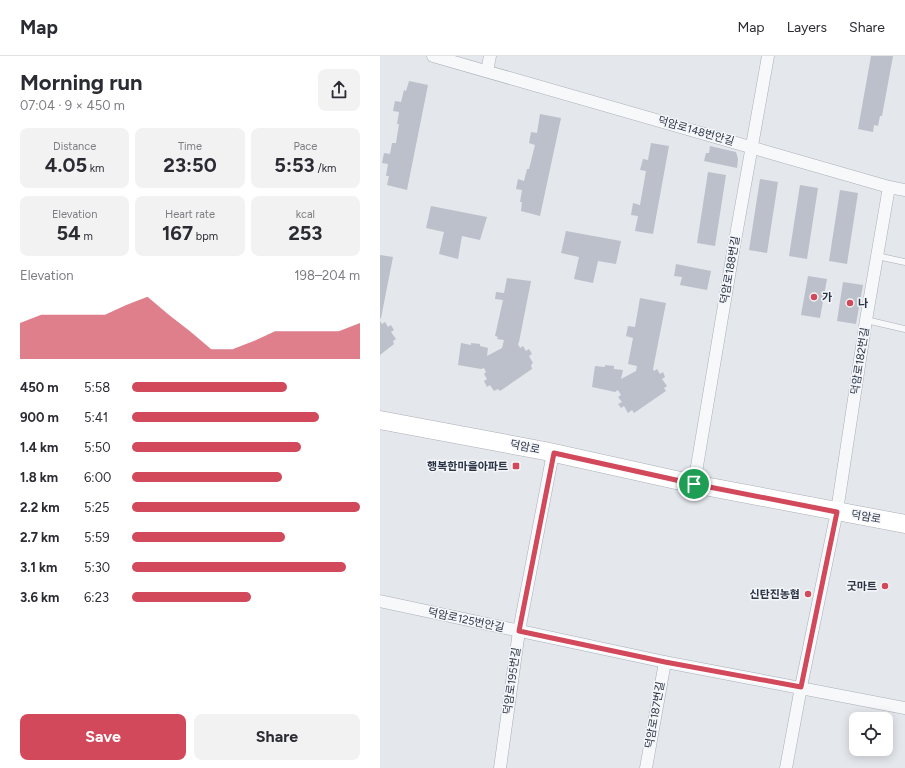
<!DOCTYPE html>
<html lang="en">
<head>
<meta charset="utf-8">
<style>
	body { margin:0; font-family:Figtree,"Noto Sans KR",sans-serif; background:#f2f2f3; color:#2b2b33; height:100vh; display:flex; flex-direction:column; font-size:15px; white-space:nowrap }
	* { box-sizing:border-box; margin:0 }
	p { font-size:13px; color:#7c7c81 }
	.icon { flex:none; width:22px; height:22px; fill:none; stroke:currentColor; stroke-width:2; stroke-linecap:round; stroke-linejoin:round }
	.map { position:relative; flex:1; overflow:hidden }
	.drawer { display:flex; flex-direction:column; background:#fff; width:380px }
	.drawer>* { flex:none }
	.tools { position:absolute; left:469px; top:656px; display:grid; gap:8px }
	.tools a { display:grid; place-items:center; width:44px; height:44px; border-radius:8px; background:#fff; box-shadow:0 2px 10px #0003; font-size:20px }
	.pin { position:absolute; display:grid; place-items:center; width:34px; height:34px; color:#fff; margin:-17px; border:2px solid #fff; border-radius:50%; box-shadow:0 1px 4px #0007 }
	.round { display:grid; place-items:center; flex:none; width:42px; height:42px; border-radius:8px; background:#f2f2f3 }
	.head { display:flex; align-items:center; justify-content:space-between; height:68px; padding:0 20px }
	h1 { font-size:22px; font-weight:700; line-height:30px }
	.figures { display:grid; grid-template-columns:repeat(3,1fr); gap:6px; height:68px; padding:4px 20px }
	.figures div { display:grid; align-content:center; border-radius:8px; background:#f2f2f3; text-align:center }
	.figures b { font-size:20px; font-weight:700 }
	.figures small { font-size:11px; font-weight:400 }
	.figures p { font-size:11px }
	.chart { height:112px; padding:8px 20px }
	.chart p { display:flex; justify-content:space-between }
	.chart svg { width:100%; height:72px; margin-top:4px; fill:#d1495b; opacity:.7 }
	.action { display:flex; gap:8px; margin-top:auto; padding:8px 20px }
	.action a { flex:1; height:46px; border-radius:8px; background:#d1495b; color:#fff; font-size:16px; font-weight:700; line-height:46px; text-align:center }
	.action a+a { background:#f2f2f3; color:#2b2b33 }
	ul { padding:0 20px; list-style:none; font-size:13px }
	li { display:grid; grid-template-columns:64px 48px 1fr; align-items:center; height:30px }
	li i { height:10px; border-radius:5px; background:#d1495b }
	header { display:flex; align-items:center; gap:24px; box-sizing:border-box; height:56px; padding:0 20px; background:#fff; border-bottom:1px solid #e1e1e2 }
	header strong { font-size:19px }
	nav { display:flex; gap:22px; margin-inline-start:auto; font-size:14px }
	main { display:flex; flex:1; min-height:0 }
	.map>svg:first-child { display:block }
</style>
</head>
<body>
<header>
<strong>Map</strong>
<nav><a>Map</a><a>Layers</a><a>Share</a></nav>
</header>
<main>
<section class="drawer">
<div class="head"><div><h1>Morning run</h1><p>07:04 · 9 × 450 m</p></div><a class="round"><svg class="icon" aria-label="share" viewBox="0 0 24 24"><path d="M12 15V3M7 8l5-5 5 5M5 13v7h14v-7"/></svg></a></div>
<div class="figures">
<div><p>Distance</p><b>4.05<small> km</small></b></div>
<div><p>Time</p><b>23:50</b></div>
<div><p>Pace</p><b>5:53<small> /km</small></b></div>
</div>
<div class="figures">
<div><p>Elevation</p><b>54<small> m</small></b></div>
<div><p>Heart rate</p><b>167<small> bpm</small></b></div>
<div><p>kcal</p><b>253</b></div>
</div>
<div class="chart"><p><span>Elevation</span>198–204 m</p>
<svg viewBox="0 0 160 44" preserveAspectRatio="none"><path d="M0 44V22L10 17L20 17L30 17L40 17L50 11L60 6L70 17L80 27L90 38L100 38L110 33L120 27L130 27L140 27L150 27L160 22V44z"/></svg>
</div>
<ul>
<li><b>450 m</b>5:58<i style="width:68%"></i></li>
<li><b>900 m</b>5:41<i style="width:82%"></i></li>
<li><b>1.4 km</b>5:50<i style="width:74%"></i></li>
<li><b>1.8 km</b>6:00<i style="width:66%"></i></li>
<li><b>2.2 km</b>5:25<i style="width:100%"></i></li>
<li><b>2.7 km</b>5:59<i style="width:67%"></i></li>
<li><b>3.1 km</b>5:30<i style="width:94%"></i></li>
<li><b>3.6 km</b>6:23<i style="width:52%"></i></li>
</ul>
<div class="action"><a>Save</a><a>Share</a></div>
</section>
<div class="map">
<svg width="525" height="712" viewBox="0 0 525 712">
	<rect width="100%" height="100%" fill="#e4e7ec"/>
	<path fill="#bbc0ca" d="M 491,0 L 513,0 L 502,60 L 500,60 L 498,70 L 494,69 L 493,76 L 478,73 Z
		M 29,25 L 48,29 L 27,134 L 7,129 L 9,120 L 6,120 L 8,108 L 2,107 L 4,97 L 10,98 L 12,87 L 16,87 L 19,68 L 17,68 L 19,56 L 13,55 L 15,45 L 21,46 L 24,34 L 26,35 Z
		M 160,58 L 181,62 L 160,160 L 141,155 L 142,146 L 140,146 L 142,134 L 136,133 L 138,123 L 144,125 L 147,113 L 149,113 L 155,89 L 149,87 L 151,76 L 157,77 Z
		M 271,87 L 289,90 L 273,178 L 255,175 L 258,160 L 251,159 L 253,147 L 260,149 L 266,115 L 260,114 L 263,103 L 268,104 Z
		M 330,90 L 356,96 L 358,103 L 357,112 L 324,105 L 326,97 L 329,97 Z
		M 328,116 L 346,119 L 335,190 L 317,187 Z
		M 380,123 L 398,126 L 387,197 L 369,194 Z
		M 420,129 L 438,132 L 427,203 L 409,200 Z
		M 460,134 L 478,137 L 467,208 L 449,205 Z
		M 51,150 L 107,161 L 100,184 L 82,180 L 78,203 L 59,198 L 64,176 L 46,172 Z
		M 186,175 L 241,185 L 236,208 L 218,205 L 213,227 L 194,223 L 199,201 L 181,197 Z
		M 0,199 L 13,201 L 1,262 L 0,263 Z
		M 296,208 L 331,215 L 327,234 L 300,229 L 302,221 L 294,220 Z
		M 428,220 L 447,223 L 440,262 L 421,259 Z
		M 127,222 L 151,225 L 139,286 L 138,288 L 140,292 L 143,290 L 146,295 L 149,293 L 152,298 L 149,300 L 153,307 L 151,309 L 152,313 L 120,335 L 118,333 L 114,335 L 110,329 L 107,331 L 104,325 L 107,323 L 104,318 L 106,316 L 104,312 L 101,313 L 78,309 L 81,287 L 91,289 L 91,287 L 100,288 L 100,290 L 108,292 L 107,300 L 122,292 L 124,284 L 117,283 L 118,281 L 115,280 L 123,244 L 115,243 L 116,236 L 124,237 Z
		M 463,226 L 483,229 L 476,268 L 457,265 Z
		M 260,242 L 286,247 L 273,313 L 274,315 L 277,313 L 280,318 L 283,316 L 285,321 L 282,323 L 287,330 L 284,332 L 286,335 L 254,357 L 252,354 L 248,357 L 244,350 L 241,352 L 238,348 L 242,346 L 238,341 L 241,339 L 238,334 L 235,336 L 212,331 L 215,310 L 225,311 L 225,309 L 234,310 L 234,313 L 243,314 L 241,323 L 256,315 L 257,310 L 248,308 L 253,282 L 246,280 L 248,270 L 255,271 Z
		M 0,265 L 2,268 L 5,266 L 8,271 L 11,269 L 14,274 L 11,276 L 16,283 L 13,285 L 14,288 L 0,299 Z"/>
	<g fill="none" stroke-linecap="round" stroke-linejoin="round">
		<g stroke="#a9aeb7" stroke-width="7">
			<path id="lane" d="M 497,200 L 525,206
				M 486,264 L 525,273"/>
		</g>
		<g stroke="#a9aeb7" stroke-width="13">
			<path id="street" d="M 53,0 L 509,131 L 525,134
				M 107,15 L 110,0
				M 314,428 L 353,196 L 388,0
				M 0,545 L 285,606 L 525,652
				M 120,712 L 139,575 L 173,397
				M 266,712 L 285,606
				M 406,712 L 421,631 L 457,455 L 486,264 L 509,131"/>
		</g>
		<g stroke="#a9aeb7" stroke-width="19">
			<path id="secondary" d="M 0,364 L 165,395 L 314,428 L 525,468"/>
		</g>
		<use href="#lane" stroke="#f7f8fa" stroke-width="6"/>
		<use href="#street" stroke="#f7f8fa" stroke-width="12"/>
		<use href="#secondary" stroke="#fff" stroke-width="18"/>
	</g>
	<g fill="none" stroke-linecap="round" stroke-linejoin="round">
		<g stroke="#fff" stroke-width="8">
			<path id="route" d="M 174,397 L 314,428 L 457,456 L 421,631 L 285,606 L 139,575 Z"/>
		</g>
		<use href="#route" stroke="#d1495b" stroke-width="5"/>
	</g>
	<g fill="#d1495b" stroke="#f4f6f9" stroke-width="1.5">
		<circle cx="434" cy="241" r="4"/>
		<circle cx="470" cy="247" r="4"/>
		<rect x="132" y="406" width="8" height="8" rx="2"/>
		<circle cx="505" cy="530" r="4"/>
		<circle cx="428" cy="538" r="4"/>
	</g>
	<g text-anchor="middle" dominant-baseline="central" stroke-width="3" stroke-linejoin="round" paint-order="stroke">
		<g font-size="11" fill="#2b3445" stroke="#f4f6f9">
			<text transform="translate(316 75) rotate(16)">덕암로148번안길</text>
			<text transform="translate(350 214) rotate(-80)">덕암로188번길</text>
			<text transform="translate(480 305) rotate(-81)">덕암로182번길</text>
			<text transform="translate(145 391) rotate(11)">덕암로</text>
			<text transform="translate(486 461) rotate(10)">덕암로</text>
			<text transform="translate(86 564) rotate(12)">덕암로125번안길</text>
			<text transform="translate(132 625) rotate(-82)">덕암로195번길</text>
			<text transform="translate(275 659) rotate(-80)">덕암로187번길</text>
		</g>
		<g font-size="11" font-weight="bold" fill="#2b3445" stroke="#f4f6f9" text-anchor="end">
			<text x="442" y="241" text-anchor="start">가</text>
			<text x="478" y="247" text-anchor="start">나</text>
			<text x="128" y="410">행복한마을아파트</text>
			<text x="497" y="530">굿마트</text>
			<text x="420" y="538">신탄진농협</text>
		</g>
	</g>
</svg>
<div class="tools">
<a><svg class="icon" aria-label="locate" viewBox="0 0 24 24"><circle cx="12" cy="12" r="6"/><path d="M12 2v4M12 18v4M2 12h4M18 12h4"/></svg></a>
</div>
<div class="pin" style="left:314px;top:428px;background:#1e9e55"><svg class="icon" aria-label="arrive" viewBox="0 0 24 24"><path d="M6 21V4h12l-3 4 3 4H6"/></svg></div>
</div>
</main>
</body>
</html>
